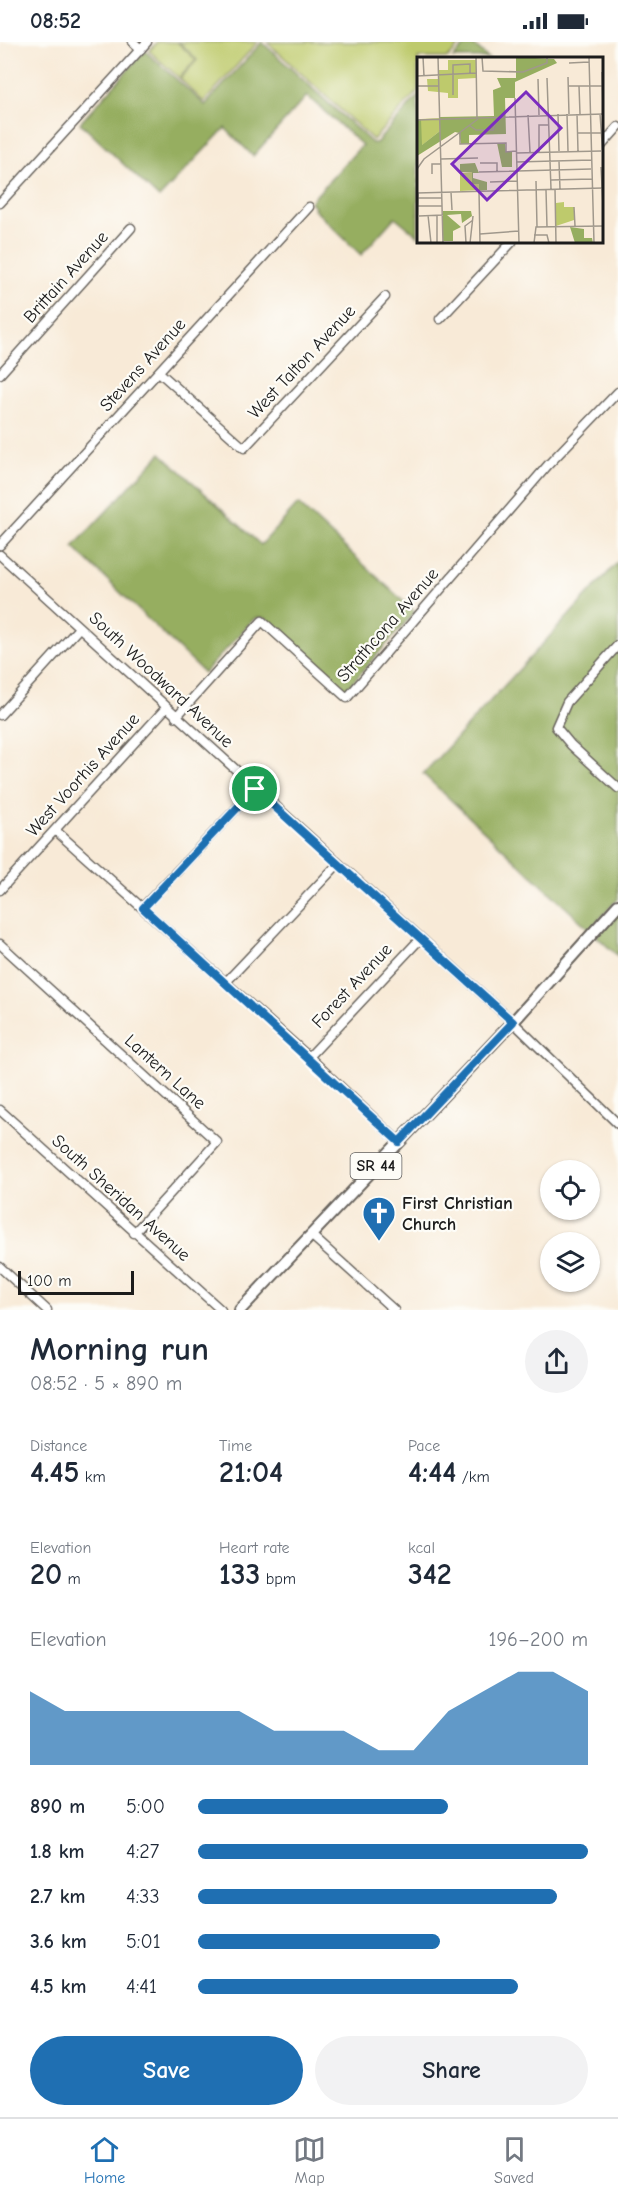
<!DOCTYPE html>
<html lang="en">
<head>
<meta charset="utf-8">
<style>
	body { margin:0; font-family:"Comic Neue",sans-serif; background:#f2f2f3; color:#1f2937; height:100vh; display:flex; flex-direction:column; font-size:22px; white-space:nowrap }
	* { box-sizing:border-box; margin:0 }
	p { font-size:20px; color:#747a83 }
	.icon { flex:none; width:33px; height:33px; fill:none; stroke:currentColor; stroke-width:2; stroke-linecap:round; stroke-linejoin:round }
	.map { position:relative; height:1268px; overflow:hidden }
	.details { display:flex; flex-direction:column; background:#fff; flex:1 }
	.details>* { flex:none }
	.controls { position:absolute; left:540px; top:1118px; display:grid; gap:12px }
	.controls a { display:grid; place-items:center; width:60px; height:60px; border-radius:50%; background:#fff; box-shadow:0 2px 4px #0004; font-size:30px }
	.scale { position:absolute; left:18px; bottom:15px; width:116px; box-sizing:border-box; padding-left:6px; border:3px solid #1c1c1c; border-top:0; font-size:16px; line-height:21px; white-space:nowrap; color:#1c1c1c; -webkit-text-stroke:4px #fdfcf7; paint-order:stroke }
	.pin { position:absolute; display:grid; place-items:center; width:51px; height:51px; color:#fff; margin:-26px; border:3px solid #fff; border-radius:50%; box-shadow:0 2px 6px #0007 }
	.round { display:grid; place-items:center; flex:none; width:63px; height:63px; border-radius:32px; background:#f2f2f3 }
	.overview { display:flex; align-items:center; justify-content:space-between; height:102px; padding:0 30px }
	h1 { font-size:33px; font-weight:600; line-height:45px }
	.stats { display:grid; grid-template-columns:repeat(3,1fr); gap:9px; height:102px; padding:6px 30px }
	.stats div { display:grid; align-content:center }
	.stats b { font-size:30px; font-weight:600 }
	.stats small { font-size:16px; font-weight:400 }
	.stats p { font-size:16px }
	.chart { height:168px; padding:12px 30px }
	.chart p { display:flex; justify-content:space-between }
	.chart svg { width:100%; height:108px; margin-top:6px; fill:#1f6fb2; opacity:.7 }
	.primary-button { display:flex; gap:12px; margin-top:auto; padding:12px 30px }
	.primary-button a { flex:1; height:69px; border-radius:36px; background:#1f6fb2; color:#fff; font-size:24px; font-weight:600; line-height:69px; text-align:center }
	.primary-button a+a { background:#f2f2f3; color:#1f2937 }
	ul { padding:0 30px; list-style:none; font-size:20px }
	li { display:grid; grid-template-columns:96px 72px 1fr; align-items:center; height:45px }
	li i { height:15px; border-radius:8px; background:#1f6fb2 }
	.status { display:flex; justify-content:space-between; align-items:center; height:42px; padding:0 30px; background:#fff; direction:ltr }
	.status svg { height:16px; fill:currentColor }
	.tab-bar { display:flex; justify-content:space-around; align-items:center; height:84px; border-top:2px solid #e0e1e3; background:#fff; font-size:16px; color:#747a83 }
	.tab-bar a { display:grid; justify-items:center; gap:3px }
	.tab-bar .current { color:#1f6fb2 }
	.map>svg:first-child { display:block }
</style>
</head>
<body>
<div class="status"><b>08:52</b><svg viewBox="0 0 49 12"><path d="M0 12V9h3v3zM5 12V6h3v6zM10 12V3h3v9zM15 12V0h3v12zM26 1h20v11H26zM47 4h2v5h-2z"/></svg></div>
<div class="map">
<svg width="618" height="1268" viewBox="0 0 618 1268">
	<rect width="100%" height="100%" fill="#fdfcf7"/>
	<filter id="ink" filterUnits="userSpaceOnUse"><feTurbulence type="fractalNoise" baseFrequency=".0167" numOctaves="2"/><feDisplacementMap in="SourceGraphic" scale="12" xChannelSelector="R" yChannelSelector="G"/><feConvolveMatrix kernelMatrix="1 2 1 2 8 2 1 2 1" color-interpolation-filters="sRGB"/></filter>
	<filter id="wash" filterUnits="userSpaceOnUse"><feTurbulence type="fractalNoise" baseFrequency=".008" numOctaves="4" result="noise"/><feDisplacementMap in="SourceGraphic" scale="24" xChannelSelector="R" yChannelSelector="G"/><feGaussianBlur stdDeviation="1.35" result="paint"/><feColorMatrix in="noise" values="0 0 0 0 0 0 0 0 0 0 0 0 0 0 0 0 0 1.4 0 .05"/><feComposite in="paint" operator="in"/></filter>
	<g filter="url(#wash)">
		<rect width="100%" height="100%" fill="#f8ead7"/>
		<path fill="#beca6c" stroke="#6d7344" stroke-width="1.5" d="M 157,0 L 177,0 L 196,18 L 179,36 L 149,9 Z
			M 179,0 L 258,0 L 204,60 L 180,37 L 197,18 Z
			M 267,0 L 463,0 L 448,16 L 418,16 L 418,49 L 373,98 Z"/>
		<path fill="#96ae60" stroke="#59653e" stroke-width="1.5" d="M 262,0 L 372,101 L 376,101 L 418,54 L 418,194 L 395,175 L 361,213 L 314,167 L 315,165 L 310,160 L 362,103 L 307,54 L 253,114 L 225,86 L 159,156 L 80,81 L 145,9 L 205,63 Z
			M 468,0 L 470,0 L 488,16 L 453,16 Z
			M 161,411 L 261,503 L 298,462 L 415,570 L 345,649 L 265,576 L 255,576 L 204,631 L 73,505 Z
			M 618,520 L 618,857 L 590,888 L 423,732 Z
			M 618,870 L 618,914 L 596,894 Z"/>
	</g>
	<g filter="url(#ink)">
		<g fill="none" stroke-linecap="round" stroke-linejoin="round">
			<g stroke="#69645d" stroke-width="11">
				<path id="minor" d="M 133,0 L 141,7
					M 602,103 L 618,85
					M 0,161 L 147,0
					M 440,277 L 512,200
					M 159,330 L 244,406 L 385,255
					M 0,332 L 131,186
					M 0,503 L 309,165
					M 0,513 L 513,980 L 618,1082
					M 618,603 L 567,660 L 556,685 L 571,703 L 618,746
					M 0,673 L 79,586
					M 176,675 L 262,579 L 347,656 L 548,423 L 618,350
					M 55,788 L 309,1015 L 399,1100
					M 0,848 L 166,666
					M 143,865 L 255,747
					M 0,902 L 217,1100 L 134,1191
					M 226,940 L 338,822
					M 309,1015 L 420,897
					M 0,1068 L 221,1268
					M 311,1193 L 394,1268
					M 0,1225 L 47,1268"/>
			</g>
			<g stroke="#69645d" stroke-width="14">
				<path id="major" d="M 240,1268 L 513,980 L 618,863"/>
			</g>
			<use href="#minor" stroke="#fff" stroke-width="8"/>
			<use href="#major" stroke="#fff" stroke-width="10"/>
		</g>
	</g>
	<g fill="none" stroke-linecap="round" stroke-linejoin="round" filter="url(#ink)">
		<g stroke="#fff" stroke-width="12">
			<path id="route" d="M 255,747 L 513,980 L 399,1100 L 143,866 Z"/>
		</g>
		<use href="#route" stroke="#1f6fb2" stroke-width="8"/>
	</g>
	<defs>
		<g id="church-pin" transform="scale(1.725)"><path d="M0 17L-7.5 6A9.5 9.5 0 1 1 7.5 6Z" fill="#1f6fb2" stroke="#fdfcf7"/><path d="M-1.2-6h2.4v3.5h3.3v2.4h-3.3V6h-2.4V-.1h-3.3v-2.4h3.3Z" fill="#fff"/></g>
	</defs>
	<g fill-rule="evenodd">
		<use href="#church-pin" x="379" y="1171"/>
	</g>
	<g text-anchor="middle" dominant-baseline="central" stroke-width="4.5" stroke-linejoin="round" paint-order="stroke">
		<rect fill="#fdfcf7" stroke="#605f5e" stroke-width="1.5" x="350.5" y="1111" width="51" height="26" rx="4.5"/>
		<g font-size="16" font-weight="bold" fill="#1c1c1c">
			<text x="376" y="1124">SR 44</text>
		</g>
		<g font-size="18" fill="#1c1c1c" stroke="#fdfcf7">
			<text transform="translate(66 235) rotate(-48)">Brittain Avenue</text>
			<text transform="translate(302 320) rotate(-47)">West Talton Avenue</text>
			<text transform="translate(143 323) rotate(-48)">Stevens Avenue</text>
			<text transform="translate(388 583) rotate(-49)">Strathcona Avenue</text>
			<text transform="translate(161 638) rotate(43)">South Woodward Avenue</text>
			<text transform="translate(83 733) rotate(-48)">West Voorhis Avenue</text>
			<text transform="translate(352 944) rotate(-47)">Forest Avenue</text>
			<text transform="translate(165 1030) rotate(42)">Lantern Lane</text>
			<text transform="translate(121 1156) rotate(42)">South Sheridan Avenue</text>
		</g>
		<g font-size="18" font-weight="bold" fill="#1c1c1c" stroke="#fdfcf7" text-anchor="start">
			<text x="402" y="1161">First Christian<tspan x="402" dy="21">Church</tspan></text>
		</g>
	</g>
	<g transform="translate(417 15)">
		<rect width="186" height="186" fill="#f8ead7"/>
		<path d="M 31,3 L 59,3 L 59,21 L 41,22 L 41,41 L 31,41 L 31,36 L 11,34 L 10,22 L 22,22 L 22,13 L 31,13 ZM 23,61 L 23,74 L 4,89 L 4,62 ZM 55,115 L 55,127 L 62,127 L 62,133 L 43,134 L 43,116 ZM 147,145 L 147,150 L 157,150 L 157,163 L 139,169 L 139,146 Z" fill="#beca6c"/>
		<path d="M 99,0 L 137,2 L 140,6 L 98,25 L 98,41 L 88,41 L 89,77 L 52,78 L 52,87 L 44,87 L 42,76 L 38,75 L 0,99 L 0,63 L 4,62 L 5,88 L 23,74 L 23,60 L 77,59 L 76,33 L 84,30 L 80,21 L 99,21 ZM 80,86 L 88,86 L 89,95 L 95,95 L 95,110 L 85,110 ZM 58,106 L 62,116 L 56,116 L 56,121 L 70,125 L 70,133 L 62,134 L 62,127 L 55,127 L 55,115 L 43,115 L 43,107 ZM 26,154 L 54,154 L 55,159 L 45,166 L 44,157 L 30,158 L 44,170 L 36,174 L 36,184 L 26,184 ZM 153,170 L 167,172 L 167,181 L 175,181 L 176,186 L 158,186 Z" fill="#96ae60"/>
		<path fill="none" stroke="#a0988c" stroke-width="1.5" d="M 6,0 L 7,19M 21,0 L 26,186M 59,0 L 60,61M 65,0 L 66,14 L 106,15 L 130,6 L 130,0M 172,0 L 177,186M 152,6 L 172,5M 185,15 L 186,53M 0,19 L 59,16M 151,20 L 152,57M 130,21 L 134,132M 121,22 L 122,58M 0,29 L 22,29M 151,29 L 185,29M 162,29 L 163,57M 36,38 L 36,8 L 53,7 L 53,16M 98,41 L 102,186M 141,57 L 142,94M 150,57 L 151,94M 160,57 L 161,94M 183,57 L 186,99M 111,58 L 113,95M 0,63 L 186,57M 52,68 L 59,73 L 76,73 L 79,63M 43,75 L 43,87 L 89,86 L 89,95 L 99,94M 161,76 L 186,76M 122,95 L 122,68 L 132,68M 99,96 L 184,94M 24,102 L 61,101M 142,104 L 143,132M 99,105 L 175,103M 63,106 L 80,106 L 80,115M 184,110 L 186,149M 0,112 L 7,102 L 61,62M 62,115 L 174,112M 15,117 L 15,107 L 24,107M 134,123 L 175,122M 119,124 L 120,170M 73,125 L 100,124M 138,132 L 139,186M 129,133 L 130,170M 62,134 L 63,186M 34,135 L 35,153M 0,136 L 186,131M 1,141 L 25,141M 1,149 L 25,149M 157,150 L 158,169M 11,158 L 14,186M 20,158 L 20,186M 2,159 L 26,158M 0,168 L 1,136M 63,177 L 102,174M 117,178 L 130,178 L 132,186M 49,186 L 48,169 L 56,163M 53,186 L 56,159M 117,186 L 119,170 L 186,169"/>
		<path fill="#7b2cbf" fill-opacity="0.15" stroke="#7b2cbf" stroke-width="3" d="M 109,35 L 144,71 L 70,143 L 35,107 Z"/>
		<rect width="186" height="186" fill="none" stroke="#1c1c1c" stroke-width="3"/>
	</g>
</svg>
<div class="controls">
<a><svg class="icon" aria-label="locate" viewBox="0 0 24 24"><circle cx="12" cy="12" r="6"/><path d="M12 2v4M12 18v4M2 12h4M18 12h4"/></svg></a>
<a><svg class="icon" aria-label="layers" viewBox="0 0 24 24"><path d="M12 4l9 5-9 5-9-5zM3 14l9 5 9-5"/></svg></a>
</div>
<div class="scale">100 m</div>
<div class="pin" style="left:255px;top:747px;background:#1e9e55"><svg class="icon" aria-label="arrive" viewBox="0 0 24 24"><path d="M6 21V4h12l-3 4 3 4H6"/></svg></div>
</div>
<section class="details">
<div class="overview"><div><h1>Morning run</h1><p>08:52 · 5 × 890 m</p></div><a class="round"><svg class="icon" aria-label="share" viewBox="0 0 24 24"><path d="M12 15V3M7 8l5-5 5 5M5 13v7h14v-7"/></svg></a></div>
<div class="stats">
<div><p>Distance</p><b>4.45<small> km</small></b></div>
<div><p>Time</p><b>21:04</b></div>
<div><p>Pace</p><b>4:44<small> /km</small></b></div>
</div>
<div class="stats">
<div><p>Elevation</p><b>20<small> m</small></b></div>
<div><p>Heart rate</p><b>133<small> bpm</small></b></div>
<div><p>kcal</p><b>342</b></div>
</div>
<div class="chart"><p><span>Elevation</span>196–200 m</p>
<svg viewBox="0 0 160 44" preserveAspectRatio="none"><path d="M0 44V14L10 22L20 22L30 22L40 22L50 22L60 22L70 30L80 30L90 30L100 38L110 38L120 22L130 14L140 6L150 6L160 14V44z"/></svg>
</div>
<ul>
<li><b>890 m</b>5:00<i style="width:64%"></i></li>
<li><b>1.8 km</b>4:27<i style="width:100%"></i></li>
<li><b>2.7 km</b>4:33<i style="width:92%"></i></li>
<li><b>3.6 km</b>5:01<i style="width:62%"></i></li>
<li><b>4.5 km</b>4:41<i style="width:82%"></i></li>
</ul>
<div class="primary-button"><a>Save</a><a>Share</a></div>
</section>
<nav class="tab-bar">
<a class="current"><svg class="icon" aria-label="home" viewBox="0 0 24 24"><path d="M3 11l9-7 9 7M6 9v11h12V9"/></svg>Home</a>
<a><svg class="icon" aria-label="map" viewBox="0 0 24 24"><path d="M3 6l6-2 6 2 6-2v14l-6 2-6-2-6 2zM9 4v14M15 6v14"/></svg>Map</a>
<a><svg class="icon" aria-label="saved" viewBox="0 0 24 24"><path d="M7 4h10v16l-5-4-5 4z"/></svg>Saved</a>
</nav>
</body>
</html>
